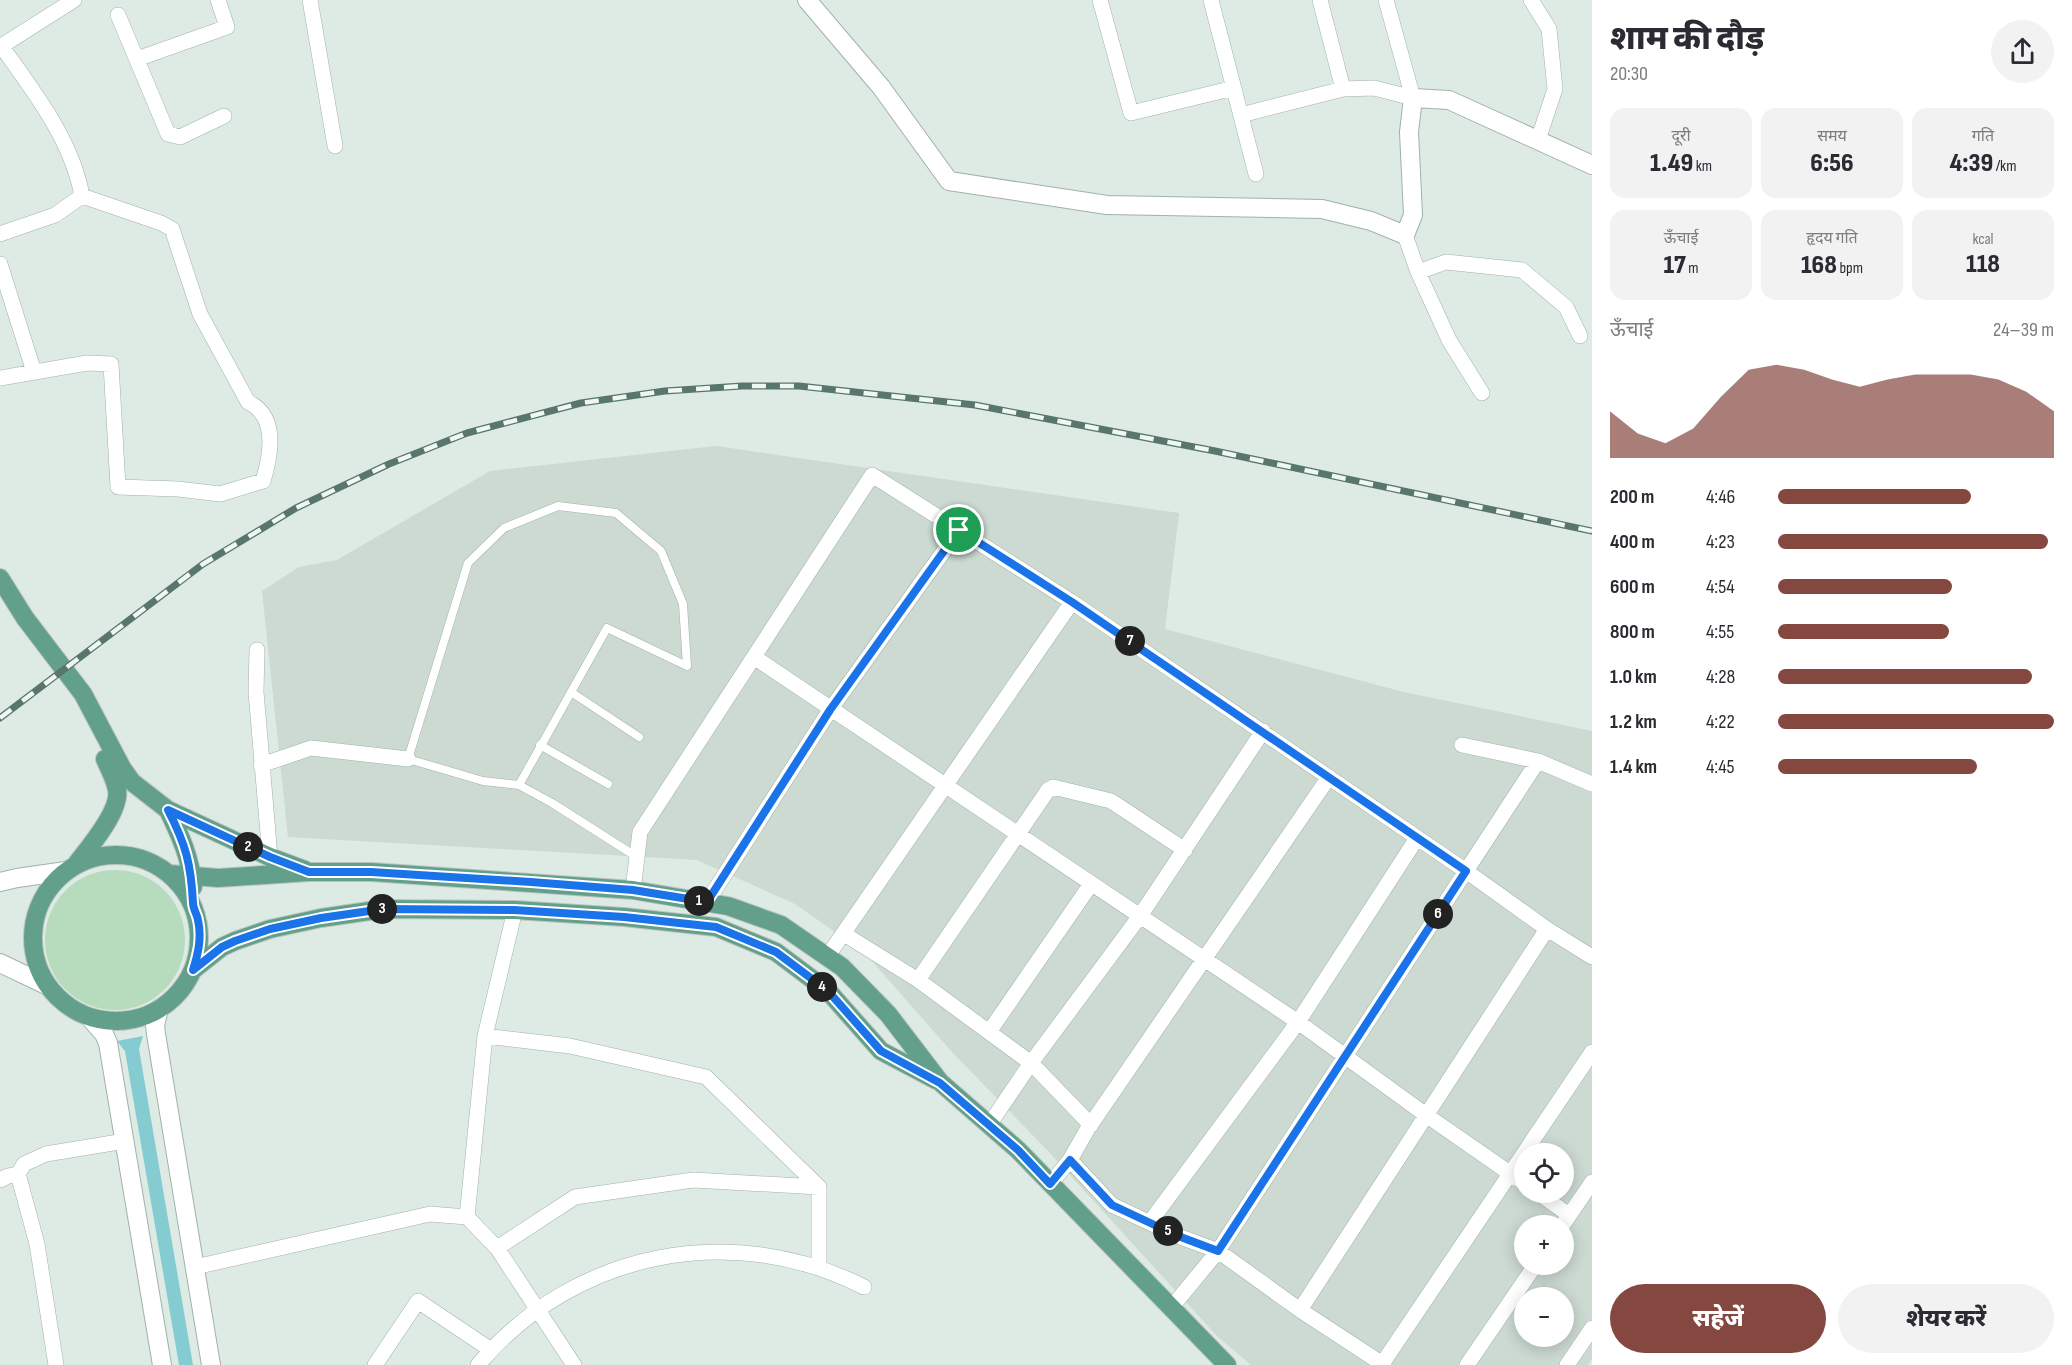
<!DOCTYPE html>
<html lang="hi">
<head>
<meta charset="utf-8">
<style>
	body { margin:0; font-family:"Sofia Sans Condensed","Noto Sans Devanagari",sans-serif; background:#f2f2f3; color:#2b2b33; height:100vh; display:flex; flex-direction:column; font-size:22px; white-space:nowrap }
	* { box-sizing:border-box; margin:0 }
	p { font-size:20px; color:#7c7c81 }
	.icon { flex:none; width:33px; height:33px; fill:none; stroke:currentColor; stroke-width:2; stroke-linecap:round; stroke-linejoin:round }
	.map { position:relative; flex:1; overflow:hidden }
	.drawer { display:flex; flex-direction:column; background:#fff; width:480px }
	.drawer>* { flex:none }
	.fabs { position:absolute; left:1514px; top:1143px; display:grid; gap:12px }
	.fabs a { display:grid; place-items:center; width:60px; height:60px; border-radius:50%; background:#fff; box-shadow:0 3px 15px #0003; font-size:30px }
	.pin { position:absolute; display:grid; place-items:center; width:51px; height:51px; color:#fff; margin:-26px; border:3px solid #fff; border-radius:50%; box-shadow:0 2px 6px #0007 }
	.km { position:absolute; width:30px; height:30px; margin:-15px; border-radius:50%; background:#222; color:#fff; font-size:16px; line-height:30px; text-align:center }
	.round { display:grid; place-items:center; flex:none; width:63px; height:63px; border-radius:32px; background:#f2f2f3 }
	.overview { display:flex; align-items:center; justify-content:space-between; height:102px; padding:0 18px }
	h1 { font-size:33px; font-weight:800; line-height:45px }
	.figures { display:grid; grid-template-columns:repeat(3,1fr); gap:9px; height:102px; padding:6px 18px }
	.figures div { display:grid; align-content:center; border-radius:15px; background:#f2f2f3; text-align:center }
	.figures b { font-size:26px; font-weight:800 }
	.figures small { font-size:16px; font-weight:400 }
	.figures p { font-size:16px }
	.chart { height:168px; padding:12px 18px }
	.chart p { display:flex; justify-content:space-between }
	.chart svg { width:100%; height:108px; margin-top:6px; fill:#854841; opacity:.7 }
	.button { display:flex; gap:12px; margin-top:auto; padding:12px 18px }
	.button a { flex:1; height:69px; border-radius:36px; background:#854841; color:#fff; font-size:24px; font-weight:800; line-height:69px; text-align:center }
	.button a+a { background:#f2f2f3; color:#2b2b33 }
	ul { padding:0 18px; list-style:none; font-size:20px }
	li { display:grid; grid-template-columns:96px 72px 1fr; align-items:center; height:45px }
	li i { height:15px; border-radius:8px; background:#854841 }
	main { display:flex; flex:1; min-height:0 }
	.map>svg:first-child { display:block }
</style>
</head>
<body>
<main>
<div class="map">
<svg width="1592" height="1365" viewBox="0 0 1592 1365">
	<rect width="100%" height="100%" fill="#deeae4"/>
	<path fill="#ccdad2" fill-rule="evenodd" d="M 716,446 L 1179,513 L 1165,629 L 1404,692 L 1592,731 L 1592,1359 L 1588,1365 L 1251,1365 L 1217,1336 L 1047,1150 L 951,1051 L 865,953 L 795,904 L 697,860 L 288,837 L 262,591 L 299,567 L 337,560 L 490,471 ZM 1524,1154 L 1563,1154 L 1563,1192 L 1524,1192 ZM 1524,1226 L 1563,1226 L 1563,1264 L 1524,1264 ZM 1524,1298 L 1563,1298 L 1563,1336 L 1524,1336 Z"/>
	<path fill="#b6dcbd" d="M45 940a70 70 0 1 1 140 0a70 70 0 1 1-140 0Z"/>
	<path fill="#84ccd1" d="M 143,1036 L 139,1049 L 193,1365 L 179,1365 L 125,1051 L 117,1041 Z"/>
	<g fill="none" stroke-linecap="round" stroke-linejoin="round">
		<g stroke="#a1b2aa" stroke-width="9">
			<path id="service" d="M 571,692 L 639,737
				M 540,745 L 608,784
				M 519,785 L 607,628 L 687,666 L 683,604 L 661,551 L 616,513 L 558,506 L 504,528 L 468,563 L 408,759 L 483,781 L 519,785 L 552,803 L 637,857"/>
		</g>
		<g stroke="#a1b2aa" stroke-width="16">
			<path id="minor" d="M 310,0 L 335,146
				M 1100,0 L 1131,113 L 1234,88
				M 1211,0 L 1256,174
				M 1320,0 L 1343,89 L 1374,88 L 1413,98 L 1386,0
				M 1531,0 L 1549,29 L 1555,89 L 1538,140
				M 118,15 L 168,134 L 180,137 L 224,116
				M 0,47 L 74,0
				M 2,47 C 34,92 72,140 82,196
				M 137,59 L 227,27 L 218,0
				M 1241,115 L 1343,89
				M 0,234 L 55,215 L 82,196
				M 1405,235 L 1418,272 L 1449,340 L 1482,393
				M 0,264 L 34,372
				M 1418,272 L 1446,262 L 1522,270 L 1566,307 L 1580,336
				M 0,378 L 87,363 L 111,364 L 118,487 L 178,489 L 220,494 L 263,481 C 271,455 278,416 248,402 L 200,314 L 172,229 L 161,223 L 82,196
				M 257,650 L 256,692 L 270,857
				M 754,657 L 1298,1022 L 1426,1115 L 1524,1183
				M 1462,745 L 1538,761 L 1592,784
				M 1538,761 L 1466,871 L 1547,929 L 1592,957
				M 261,765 L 311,748 L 408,759
				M 633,890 L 640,832 L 872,475 L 1072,602 L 1466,871 L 1218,1251 L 1171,1308
				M 707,902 L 830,710 L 959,530
				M 844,934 L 918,980 L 1031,1063 L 1091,1125
				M 827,957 L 1072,602
				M 918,980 L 1048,790 L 1053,787 L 1111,801 L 1185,850
				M 989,1032 L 1091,884
				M 485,1036 L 515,910
				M 989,1125 L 1031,1063 L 1140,916 L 1263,731
				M 1070,1160 L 1112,1205 L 1178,1236 L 1218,1251 L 1300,1310 L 1384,1365
				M 18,1174 L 37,1244 L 56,1365
				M 0,1180 L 8,1176 L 18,1174 L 24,1164 L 46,1154 L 125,1141
				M 1050,1184 L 1070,1160 L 1087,1130 L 1329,777
				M 1537,1192 L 1569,1215
				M 467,1217 L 485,1036 L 570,1046 L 706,1077 L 819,1187 L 819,1267
				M 1150,1222 L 1298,1022 L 1417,838
				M 1562,1226 L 1592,1182
				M 497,1248 L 575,1197 L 693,1180 L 819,1187
				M 195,1267 L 430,1214 L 467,1217 L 497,1248 L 574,1365
				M 1300,1310 L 1547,929
				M 1382,1364 L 1592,1052
				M 375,1365 L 418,1301 L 491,1350
				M 478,1365 C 574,1251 732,1220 864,1287
				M 1467,1365 L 1536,1264
				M 1567,1365 L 1592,1328"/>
		</g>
		<g stroke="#a1b2aa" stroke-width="20">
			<path id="tertiary" d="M 807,0 L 881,87 L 949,181 L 1107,205 L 1322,209 L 1371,221 L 1405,235 L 1413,215 L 1409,132 L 1413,98 L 1449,100 L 1592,165
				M 0,882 L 17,878 L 66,871
				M 0,963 L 46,985
				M 159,1009 L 155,1025 L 156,1034 L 211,1365
				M 90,1018 L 104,1034 L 108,1043 L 162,1365"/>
		</g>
		<g stroke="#bcc4c1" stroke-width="20">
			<path id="primary" d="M 0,578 L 25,618 L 83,694 L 122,768 L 132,782 L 168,810 L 270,857 L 305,870
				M 168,810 C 180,835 191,859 193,887
				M33 938a83 83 0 1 1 166 0a83 83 0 1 1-166 0Z
				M 77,863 C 89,848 121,810 117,790 C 115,779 109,768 105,759
				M 170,874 L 218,878 L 309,872 L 371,872 L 633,890 L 728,906 L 781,925 L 842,967 L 888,1014 L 940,1082 L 1018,1150 L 1227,1365
				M 193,970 L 222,947 L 235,941 L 270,929 L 321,918 L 383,909 L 515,910 L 624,917 L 716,927 L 776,952 L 828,991 L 881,1051 L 936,1080"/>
		</g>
		<use href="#service" stroke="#fff" stroke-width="8"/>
		<use href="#minor" stroke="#fff" stroke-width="15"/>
		<use href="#tertiary" stroke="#fff" stroke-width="18"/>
		<use href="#primary" stroke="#62a08b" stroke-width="18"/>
		<g stroke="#59766c" stroke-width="7">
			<path id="rail" d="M 0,718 L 203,564 L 296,508 L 389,464 L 467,433 L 581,403 L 665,391 L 742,386 L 799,386 L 975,405 L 1215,451 L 1592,531"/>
		</g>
		<use href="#rail" stroke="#eef7f2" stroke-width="4.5" stroke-dasharray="14" stroke-linecap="butt"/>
	</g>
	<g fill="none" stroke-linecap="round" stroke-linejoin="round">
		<g stroke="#fff" stroke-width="12">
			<path id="route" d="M 959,530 L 1072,602 L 1466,871 L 1218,1251 L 1178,1236 L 1112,1205 L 1070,1160 L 1050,1184 L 1018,1150 L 940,1083 L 881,1051 L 828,991 L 776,952 L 716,927 L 624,917 L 514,910 L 383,909 L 321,918 L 270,929 L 235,941 L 222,947 L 193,970 C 198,954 202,938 198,920 C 197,914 193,909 193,903 C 191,864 186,845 168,810 L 270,857 L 309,872 L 371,872 L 531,882 L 633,890 L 707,902 L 830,710 Z"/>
		</g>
		<use href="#route" stroke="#1a73e8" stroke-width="8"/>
	</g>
</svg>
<div class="fabs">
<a><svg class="icon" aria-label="locate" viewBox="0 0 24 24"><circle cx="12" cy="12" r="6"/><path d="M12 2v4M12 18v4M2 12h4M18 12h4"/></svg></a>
<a>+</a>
<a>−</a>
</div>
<div class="pin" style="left:959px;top:530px;background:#1e9e55"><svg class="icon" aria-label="arrive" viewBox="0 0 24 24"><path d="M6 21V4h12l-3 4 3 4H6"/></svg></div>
<b class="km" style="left:699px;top:901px">1</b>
<b class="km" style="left:248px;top:847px">2</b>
<b class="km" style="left:382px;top:909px">3</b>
<b class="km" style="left:822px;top:987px">4</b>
<b class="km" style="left:1168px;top:1231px">5</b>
<b class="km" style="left:1438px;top:914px">6</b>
<b class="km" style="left:1130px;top:641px">7</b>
</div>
<section class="drawer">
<div class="overview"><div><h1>शाम की दौड़</h1><p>20:30</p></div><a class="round"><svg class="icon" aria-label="share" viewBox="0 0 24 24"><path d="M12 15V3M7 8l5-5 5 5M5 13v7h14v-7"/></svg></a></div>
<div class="figures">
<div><p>दूरी</p><b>1.49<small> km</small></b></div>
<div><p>समय</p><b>6:56</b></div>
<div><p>गति</p><b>4:39<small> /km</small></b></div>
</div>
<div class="figures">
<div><p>ऊँचाई</p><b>17<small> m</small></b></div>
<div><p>हृदय गति</p><b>168<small> bpm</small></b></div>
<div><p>kcal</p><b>118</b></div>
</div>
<div class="chart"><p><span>ऊँचाई</span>24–39 m</p>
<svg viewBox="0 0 160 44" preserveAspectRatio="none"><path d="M0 44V25L10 34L20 38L30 32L40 19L50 8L60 6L70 8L80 12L90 15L100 12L110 10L120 10L130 10L140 12L150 17L160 25V44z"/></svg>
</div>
<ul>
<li><b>200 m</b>4:46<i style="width:70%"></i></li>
<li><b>400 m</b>4:23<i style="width:98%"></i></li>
<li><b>600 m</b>4:54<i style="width:63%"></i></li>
<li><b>800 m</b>4:55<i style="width:62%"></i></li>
<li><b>1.0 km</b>4:28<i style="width:92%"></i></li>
<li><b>1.2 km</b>4:22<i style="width:100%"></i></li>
<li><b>1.4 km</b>4:45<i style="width:72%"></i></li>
</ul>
<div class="button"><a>सहेजें</a><a>शेयर करें</a></div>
</section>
</main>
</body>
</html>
